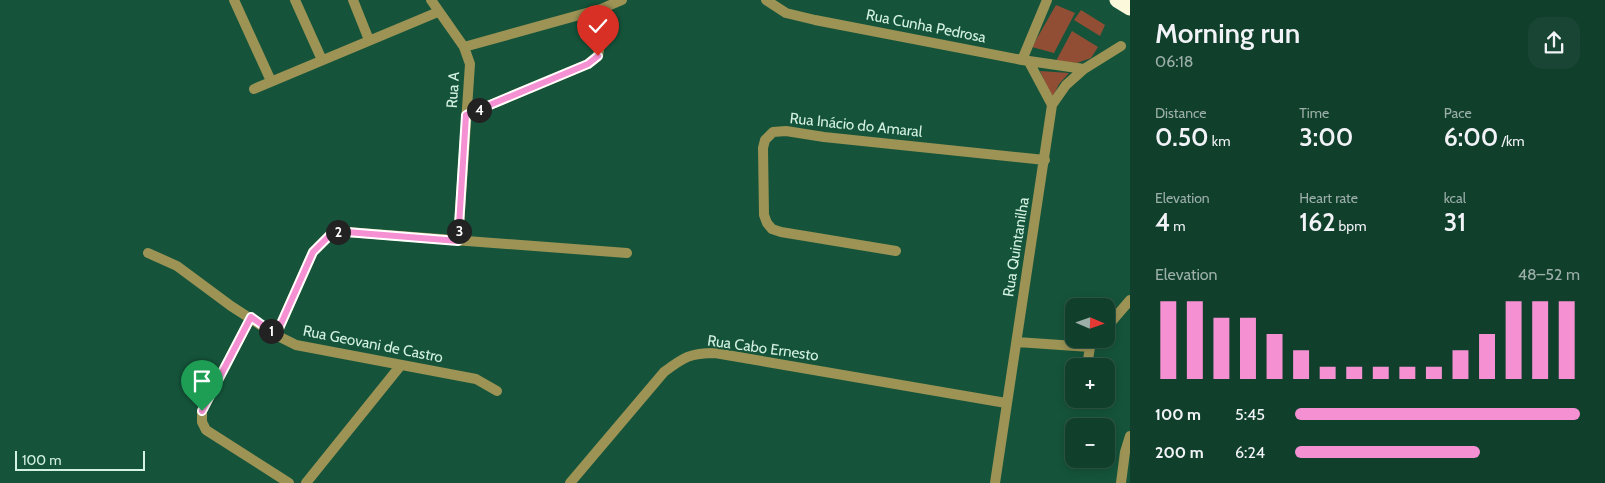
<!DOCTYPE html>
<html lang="en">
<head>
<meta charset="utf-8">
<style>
	body { margin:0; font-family:Cabin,sans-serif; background:#194634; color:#f1f3f6; height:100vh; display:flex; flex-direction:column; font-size:19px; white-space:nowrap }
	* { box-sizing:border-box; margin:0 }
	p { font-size:16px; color:#9cafa9 }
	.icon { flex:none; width:28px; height:28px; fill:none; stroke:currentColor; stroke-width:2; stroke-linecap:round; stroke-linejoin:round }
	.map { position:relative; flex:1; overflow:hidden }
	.panel { display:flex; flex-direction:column; background:#103f2c; width:475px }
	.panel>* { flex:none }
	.needle { width:32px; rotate:92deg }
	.controls { position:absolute; left:1065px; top:298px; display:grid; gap:10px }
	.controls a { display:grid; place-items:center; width:50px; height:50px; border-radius:10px; background:#103f2c; box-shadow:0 2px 8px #0003,0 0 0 1px #305848; font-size:25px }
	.scale { position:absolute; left:15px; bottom:12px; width:130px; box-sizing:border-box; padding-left:5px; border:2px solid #d4f2e1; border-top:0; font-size:14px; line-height:18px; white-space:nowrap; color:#d4f2e1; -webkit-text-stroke:4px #15543a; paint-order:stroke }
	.pin { position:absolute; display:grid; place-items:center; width:42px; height:42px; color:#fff; margin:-51px -21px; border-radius:50% 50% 50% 0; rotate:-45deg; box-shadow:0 0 5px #0007 }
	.pin .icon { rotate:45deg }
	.km { position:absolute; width:25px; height:25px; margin:-12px; border-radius:50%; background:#222; color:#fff; font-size:14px; line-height:25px; text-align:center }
	.round { display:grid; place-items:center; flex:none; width:52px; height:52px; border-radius:15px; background:#194634 }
	.overview { display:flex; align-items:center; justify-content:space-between; height:85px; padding:0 25px }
	h1 { font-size:28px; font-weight:600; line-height:38px }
	.stats { display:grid; grid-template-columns:repeat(3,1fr); gap:8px; height:85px; padding:5px 25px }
	.stats div { display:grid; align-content:center }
	.stats b { font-size:25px; font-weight:600 }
	.stats small { font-size:14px; font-weight:400 }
	.stats p { font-size:14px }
	.chart { height:140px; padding:10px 25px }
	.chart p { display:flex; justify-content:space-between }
	.chart svg { width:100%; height:90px; margin-top:5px; stroke:#f591d2; stroke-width:6 }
	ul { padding:0 25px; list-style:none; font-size:16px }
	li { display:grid; grid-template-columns:80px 60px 1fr; align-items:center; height:38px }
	li i { height:12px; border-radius:6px; background:#f591d2 }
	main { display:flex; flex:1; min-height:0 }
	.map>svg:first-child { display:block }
</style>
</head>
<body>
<main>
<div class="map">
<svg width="1130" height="483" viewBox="0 0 1130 483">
	<rect width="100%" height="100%" fill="#15543a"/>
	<path fill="#914e34" d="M 1056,5 L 1075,13 L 1054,53 L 1032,47 Z
		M 1081,10 L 1105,25 L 1100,36 L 1074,20 Z
		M 1072,31 L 1098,47 L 1091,58 L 1077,63 L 1056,61 Z
		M 1040,71 L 1069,73 L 1059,84 L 1052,98 Z"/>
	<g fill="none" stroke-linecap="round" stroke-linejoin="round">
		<path stroke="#9c9355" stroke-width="10" d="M 234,0 L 271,81
			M 295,0 L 322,60
			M 353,0 L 369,40
			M 431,0 L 464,47 L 470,64 L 458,241
			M 766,0 L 786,13 L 815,20 L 1022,60 L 1084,69
			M 464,47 L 601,9 L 622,0
			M 1022,60 L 1047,0
			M 1029,62 L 1052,105
			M 254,89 L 438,12
			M 466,115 L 588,64 L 598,56 L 600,44 L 601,9
			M 896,251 L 781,232 L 772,229 L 767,223 L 764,215 L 763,148 L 765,140 L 773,132 L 786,131 L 824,137 L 1045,160
			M 148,253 L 177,266 L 231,306 L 276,335 L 296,345 L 476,379 L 497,391
			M 251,317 L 202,411 L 202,422 L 206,430 L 289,483
			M 1106,328 L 1130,300
			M 276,335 L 313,252 L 334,231 L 627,253
			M 1017,342 L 1090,347
			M 1087,366 L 1090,347 L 1097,339
			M 306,483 L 401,365
			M 570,483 L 664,372 C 684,357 690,353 715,353 L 1006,403
			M 995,483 L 1052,105 L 1066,85 L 1084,69 L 1121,46
			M 1121,483 L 1125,452 L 1130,436"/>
		<path stroke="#fcf8dc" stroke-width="15" d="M 1117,0 L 1130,8"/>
	</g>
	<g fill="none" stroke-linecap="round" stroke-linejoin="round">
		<g stroke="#fff" stroke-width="10">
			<path id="route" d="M 202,411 L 251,317 L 276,335 L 313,252 L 334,231 L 458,241 L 466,115 L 588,64 L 598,56"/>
		</g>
		<use href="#route" stroke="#f591d2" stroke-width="6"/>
	</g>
	<g text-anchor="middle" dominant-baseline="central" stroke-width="4" stroke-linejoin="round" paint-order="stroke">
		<g font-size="15" fill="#d4f2e1" stroke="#15543a">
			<text transform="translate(926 26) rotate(11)">Rua Cunha Pedrosa</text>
			<text transform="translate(453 90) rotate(-86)">Rua A</text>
			<text transform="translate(856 125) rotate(6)">Rua Inácio do Amaral</text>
			<text transform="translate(1016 247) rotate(-81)">Rua Quintanilha</text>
			<text transform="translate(373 344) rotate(11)">Rua Geovani de Castro</text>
			<text transform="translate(763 348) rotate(8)">Rua Cabo Ernesto</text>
		</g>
	</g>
</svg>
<div class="controls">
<a><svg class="needle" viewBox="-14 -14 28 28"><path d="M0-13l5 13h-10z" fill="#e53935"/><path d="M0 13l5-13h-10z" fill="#9cafa9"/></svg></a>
<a>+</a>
<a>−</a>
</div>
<div class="scale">100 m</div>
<div class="pin" style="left:202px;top:411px;background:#1e9e55"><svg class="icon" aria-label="arrive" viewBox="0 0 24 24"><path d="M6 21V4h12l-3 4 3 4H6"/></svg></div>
<div class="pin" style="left:598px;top:56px;background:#d93025"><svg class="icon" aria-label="check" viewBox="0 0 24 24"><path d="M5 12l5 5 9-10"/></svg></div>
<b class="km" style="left:271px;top:331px">1</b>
<b class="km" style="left:338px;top:232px">2</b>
<b class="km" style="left:459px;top:231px">3</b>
<b class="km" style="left:479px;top:110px">4</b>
</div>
<section class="panel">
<div class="overview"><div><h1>Morning run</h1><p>06:18</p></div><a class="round"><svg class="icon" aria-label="share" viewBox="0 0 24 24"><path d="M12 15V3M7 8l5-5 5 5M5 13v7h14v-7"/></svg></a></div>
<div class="stats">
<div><p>Distance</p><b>0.50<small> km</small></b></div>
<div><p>Time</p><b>3:00</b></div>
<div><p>Pace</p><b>6:00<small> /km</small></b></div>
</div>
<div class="stats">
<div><p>Elevation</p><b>4<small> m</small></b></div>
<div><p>Heart rate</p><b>162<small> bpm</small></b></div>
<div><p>kcal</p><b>31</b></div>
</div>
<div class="chart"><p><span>Elevation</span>48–52 m</p>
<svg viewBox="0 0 160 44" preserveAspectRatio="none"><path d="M5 44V6M15 44V6M25 44V14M35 44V14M45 44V22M55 44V30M65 44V38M75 44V38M85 44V38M95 44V38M105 44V38M115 44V30M125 44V22M135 44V6M145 44V6M155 44V6"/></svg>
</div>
<ul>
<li><b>100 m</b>5:45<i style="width:100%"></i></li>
<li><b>200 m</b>6:24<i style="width:65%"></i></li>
</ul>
</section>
</main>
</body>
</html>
